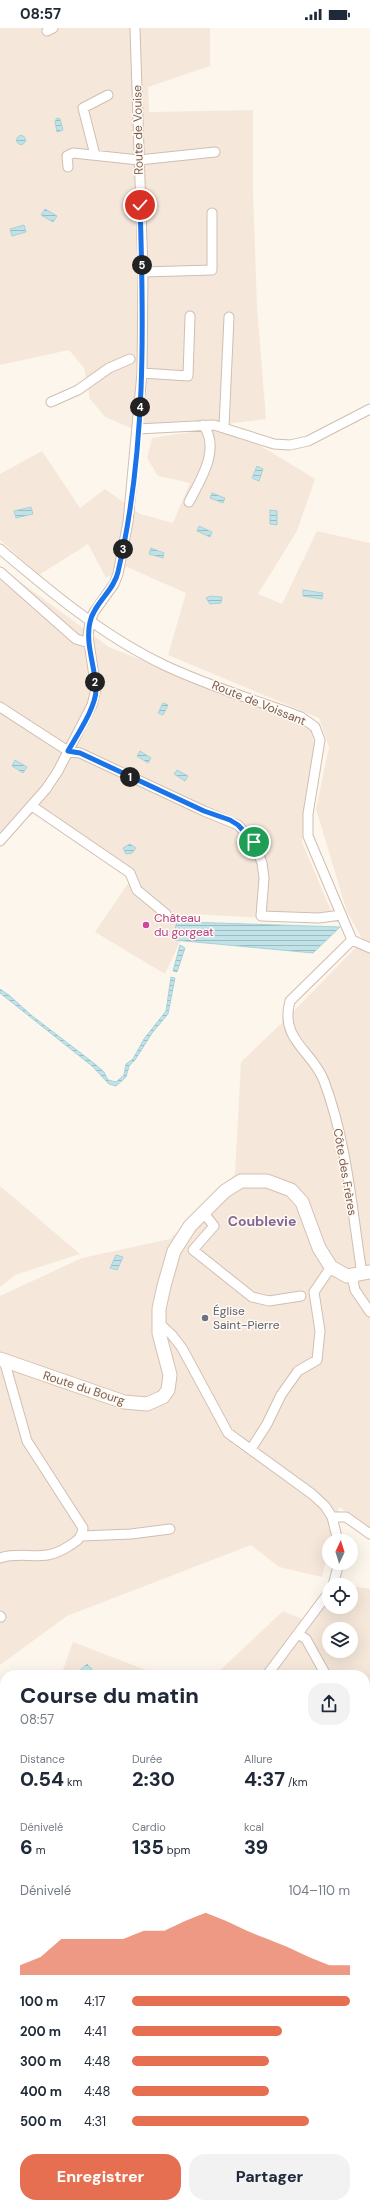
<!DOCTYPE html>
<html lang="fr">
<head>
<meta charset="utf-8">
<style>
	body { margin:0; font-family:"DM Sans",sans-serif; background:#f2f2f3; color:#1f2937; height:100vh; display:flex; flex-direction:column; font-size:15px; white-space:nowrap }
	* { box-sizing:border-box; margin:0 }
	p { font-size:13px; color:#747a83 }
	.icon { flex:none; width:22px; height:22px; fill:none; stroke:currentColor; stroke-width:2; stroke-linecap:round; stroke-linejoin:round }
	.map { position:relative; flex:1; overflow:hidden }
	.sheet { position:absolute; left:0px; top:1642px; width:370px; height:538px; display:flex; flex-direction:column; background:#fff; border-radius:16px 16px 0 0; box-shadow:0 4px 16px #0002 }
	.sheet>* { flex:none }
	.needle { width:26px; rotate:4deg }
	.controls { position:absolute; left:322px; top:1506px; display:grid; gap:8px }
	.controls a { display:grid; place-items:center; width:36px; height:36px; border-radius:50%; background:#fff; box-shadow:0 4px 16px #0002; font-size:20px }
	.pin { position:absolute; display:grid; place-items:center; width:34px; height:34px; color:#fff; margin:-17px; border:2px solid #fff; border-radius:50%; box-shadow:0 1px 4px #0007 }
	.km { position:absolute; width:20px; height:20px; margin:-10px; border-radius:50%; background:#222; color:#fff; font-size:11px; line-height:20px; text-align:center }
	.round { display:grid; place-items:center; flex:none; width:42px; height:42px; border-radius:16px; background:#f2f2f3 }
	.summary { display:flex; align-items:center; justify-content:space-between; height:68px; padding:0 20px }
	h1 { font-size:22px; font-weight:800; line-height:30px }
	.figures { display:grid; grid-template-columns:repeat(3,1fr); gap:6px; height:68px; padding:4px 20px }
	.figures div { display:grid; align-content:center }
	.figures b { font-size:20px; font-weight:800 }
	.figures small { font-size:11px; font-weight:400 }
	.figures p { font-size:11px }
	.chart { height:112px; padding:8px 20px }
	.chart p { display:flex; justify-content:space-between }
	.chart svg { width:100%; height:72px; margin-top:4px; fill:#e76f51; opacity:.7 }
	.action { display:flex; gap:8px; margin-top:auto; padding:8px 20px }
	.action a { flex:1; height:46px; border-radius:16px; background:#e76f51; color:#fff; font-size:16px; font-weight:800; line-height:46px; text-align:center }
	.action a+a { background:#f2f2f3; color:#1f2937 }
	ul { padding:0 20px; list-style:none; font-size:13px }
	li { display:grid; grid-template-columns:64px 48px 1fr; align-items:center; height:30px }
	li i { height:10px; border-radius:5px; background:#e76f51 }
	.status { display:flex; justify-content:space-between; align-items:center; height:28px; padding:0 20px; background:#fff; direction:ltr }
	.status svg { height:11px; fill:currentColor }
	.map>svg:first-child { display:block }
</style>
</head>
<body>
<div class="status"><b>08:57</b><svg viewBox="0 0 49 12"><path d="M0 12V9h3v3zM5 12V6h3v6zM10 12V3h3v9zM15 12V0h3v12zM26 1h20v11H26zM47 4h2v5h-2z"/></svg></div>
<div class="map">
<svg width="370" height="2180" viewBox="0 0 370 2180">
	<defs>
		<pattern id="water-rules" width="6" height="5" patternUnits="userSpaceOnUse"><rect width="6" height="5" fill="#bfe3e8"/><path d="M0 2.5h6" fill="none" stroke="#a0bbbe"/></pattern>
	</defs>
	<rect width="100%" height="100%" fill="#fdf6ec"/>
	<path fill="#f5e8da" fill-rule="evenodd" d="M 0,0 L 210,0 L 210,38 L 148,59 L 149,84 L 253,82 L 253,164 L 257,279 L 266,391 L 145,406 L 105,389 L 90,371 L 84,340 L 69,322 L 0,337 Z
		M 226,399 L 271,424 L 315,451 L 297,503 L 258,566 L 282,576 L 317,503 L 370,515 L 370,1500 L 339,1479 L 322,1549 L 279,1539 L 251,1517 L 67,1588 L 0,1637 L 0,1268 L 82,1230 L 170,1211 L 235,1146 L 241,1034 L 287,990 L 363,912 L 347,884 L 316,781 L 329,719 L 319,690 L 168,627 L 186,565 L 127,539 L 106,550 L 88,516 L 39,547 L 0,512 L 0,446 L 42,423 L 80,480 L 105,461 L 140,486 L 173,495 L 190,455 L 158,448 L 147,430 L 152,410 Z
		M 0,539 L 109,619 L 310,699 L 315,720 L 302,814 L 336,894 L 193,886 L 165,946 L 95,904 L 131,851 L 35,784 L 0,813 Z
		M 0,1158 L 80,1226 L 15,1247 L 0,1259 Z
		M 351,1558 L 370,1561 L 370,1754 L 365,1758 L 365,1647 L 215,1647 L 283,1583 L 311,1595 L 329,1570 L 329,1579 L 351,1579 ZM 329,1601 L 351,1601 L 351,1623 L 329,1623 Z
		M 73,1614 L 159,1647 L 61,1647 Z
		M 5,1694 L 5,2164 L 0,2165 L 0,1704 Z
		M 365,1898 L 370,1903 L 370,2180 L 345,2180 L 343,2175 L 365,2175 Z"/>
	<path fill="url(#water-rules)" stroke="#a5d3da" d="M 57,90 L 60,91 L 63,102 L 57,104 L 55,93 Z
		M16.5 112a4.5 4.5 0 1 1 9 0a4.5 4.5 0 1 1-9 0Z
		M 45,181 L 57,188 L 53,194 L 41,187 Z
		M 24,197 L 26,204 L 12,208 L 10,201 Z
		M 257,438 L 263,441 L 259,453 L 252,450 Z
		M 212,465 L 225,470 L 223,475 L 210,470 Z
		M 31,479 L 33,486 L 16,490 L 14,483 Z
		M 270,482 L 277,483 L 277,497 L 270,496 Z
		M 199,498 L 212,504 L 210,509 L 197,503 Z
		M 151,520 L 164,525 L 163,530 L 149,526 Z
		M 303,562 L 323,565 L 322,571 L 303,568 Z
		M 210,568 L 222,569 L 221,575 L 210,576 L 206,570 Z
		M 163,675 L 168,677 L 163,687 L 158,685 Z
		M 140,723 L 151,730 L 148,735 L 137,728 Z
		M 15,732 L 27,739 L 23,745 L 12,738 Z
		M 177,742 L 188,748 L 185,753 L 174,746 Z
		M 130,816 L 136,820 L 132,825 L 126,826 L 123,820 Z
		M 177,894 L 186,894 L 340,899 L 313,925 L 174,912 L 172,910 Z
		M 180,917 L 185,920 L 177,944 L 173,943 Z
		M 171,949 L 175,950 L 168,986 L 152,1005 L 135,1032 L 129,1038 L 126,1049 L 116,1058 L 109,1056 L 92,1038 L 0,965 L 0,961 L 10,968 L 31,987 L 95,1036 L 104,1044 L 108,1052 L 116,1054 L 124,1047 L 126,1036 L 133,1031 L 144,1011 L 166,983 Z
		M 116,1227 L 123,1229 L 117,1242 L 110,1240 Z
		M 87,1636 L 92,1641 L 86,1647 L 78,1647 L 77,1645 Z"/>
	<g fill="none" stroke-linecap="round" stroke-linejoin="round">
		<g stroke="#d1beb0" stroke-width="11">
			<path id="minor" d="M 47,3 L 53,0
				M 95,127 L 83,80 L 108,67
				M 68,139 L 67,128 L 73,125 L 139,132 L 215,124
				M 143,244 L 212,242 L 212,185
				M 142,345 L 188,348 L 190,288
				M 51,374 L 78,362 L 109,340 L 130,331
				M 224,399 L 229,289
				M 138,401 L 214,397 L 274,416 L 290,417 L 308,413 L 370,381
				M 189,474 C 201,451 221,420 203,397
				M 0,521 C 51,564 103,608 164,637 C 208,658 255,672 301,689 L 315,699 L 320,712 L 308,786 L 308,808 L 352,912
				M 0,544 L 76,611 L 89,615
				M 0,679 L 68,723 L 80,725 L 204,783 L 238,797 L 254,814 L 262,835 L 264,850 L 261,888 L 319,890 L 341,887
				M 32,778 L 130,845 L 137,862 L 166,886
				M 0,813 L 46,761 L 58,743 L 92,677 L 96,661 L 88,608 L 90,593 L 94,584 L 114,556 L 118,546 L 128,494 L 142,345 L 143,244 L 135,0
				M 352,912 L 290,973 C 279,1012 313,1023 324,1053 C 347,1114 352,1182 362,1246
				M 352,912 L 370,920
				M 203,1184 L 214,1198 L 193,1222 L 252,1269 L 269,1273 L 301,1268
				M 352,1248 L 355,1262 L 370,1284
				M 159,1295 L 172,1307 L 182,1320 L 228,1405 L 312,1466 L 325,1478 L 332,1489 L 346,1489 L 370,1506
				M 251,1421 L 267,1396 L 281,1367 L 298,1343 L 317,1332 L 320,1303 L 314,1264 L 331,1239
				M 332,1489 L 338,1513
				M 82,1508 L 131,1506 L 170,1501
				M 0,1530 C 26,1522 42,1536 69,1518 C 77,1513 82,1510 83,1500 L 27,1413 L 4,1332
				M 333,1557 L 339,1535
				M 0,1588 L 1,1589
				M 298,1606 L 306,1611 L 326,1647
				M 267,1647 L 329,1564
				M 365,1693 L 370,1693
				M 0,1750 L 5,1751
				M 365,2017 L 370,2020
				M 365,2080 L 370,2086
				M 0,2121 L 5,2070
				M 0,2157 L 5,2157"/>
		</g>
		<g stroke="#d6c0b0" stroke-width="15">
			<path id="secondary" d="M 0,1331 L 124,1374 L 147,1376 L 163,1369 L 168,1362 L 170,1347 L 159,1305 L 159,1281 L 164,1258 L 174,1223 L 190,1198 L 225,1163 L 241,1153 L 267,1153 L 291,1162 L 302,1174 L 319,1220 L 331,1239 L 347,1248 L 370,1244"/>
		</g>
		<use href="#minor" stroke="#fff" stroke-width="9"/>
		<use href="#secondary" stroke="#fff" stroke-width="13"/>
	</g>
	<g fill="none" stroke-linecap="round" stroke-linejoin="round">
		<g stroke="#fff" stroke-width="8">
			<path id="route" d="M 140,177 C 144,299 146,425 118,544 C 114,563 94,575 90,594 C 85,615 95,638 96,660 C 97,678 77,707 68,723 L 80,725 L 204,783 L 230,792 L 238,797 L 254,814"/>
		</g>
		<use href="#route" stroke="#1a73e8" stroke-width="5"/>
	</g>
	<circle fill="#d1479c" stroke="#fffaf3" stroke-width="1.5" cx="146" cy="897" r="4"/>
	<circle fill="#6b7280" stroke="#fffaf3" stroke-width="1.5" cx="205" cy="1290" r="4"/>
	<g text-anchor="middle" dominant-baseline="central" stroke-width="3" stroke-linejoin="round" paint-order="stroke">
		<g font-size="12" fill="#7a5c4d" stroke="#fffaf3">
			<text transform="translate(138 102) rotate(-91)">Route de Vouise</text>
			<text transform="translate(259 675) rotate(22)">Route de Voissant</text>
			<text transform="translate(345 1144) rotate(80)">Côte des Frères</text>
			<text transform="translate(84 1360) rotate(18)">Route du Bourg</text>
		</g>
		<g font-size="12" fill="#b23c85" stroke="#fffaf3" text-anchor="start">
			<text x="154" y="890">Château<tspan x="154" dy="14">du gorgeat</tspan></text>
		</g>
		<g font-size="12" fill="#5b616d" stroke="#fffaf3" text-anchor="start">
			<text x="213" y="1283">Église<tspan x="213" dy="14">Saint-Pierre</tspan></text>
		</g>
		<g font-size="14" font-weight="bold" fill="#846695" stroke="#fffaf3">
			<text x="262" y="1193">Coublevie</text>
		</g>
	</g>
</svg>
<div class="controls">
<a><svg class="needle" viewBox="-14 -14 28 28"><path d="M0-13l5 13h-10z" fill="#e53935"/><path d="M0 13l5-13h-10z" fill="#747a83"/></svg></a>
<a><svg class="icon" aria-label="locate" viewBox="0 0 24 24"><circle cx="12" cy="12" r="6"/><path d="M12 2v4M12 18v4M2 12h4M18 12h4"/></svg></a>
<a><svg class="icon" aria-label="layers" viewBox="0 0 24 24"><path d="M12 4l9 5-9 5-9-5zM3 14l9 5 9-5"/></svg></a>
</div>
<div class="pin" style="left:254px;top:814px;background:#1e9e55"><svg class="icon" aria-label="arrive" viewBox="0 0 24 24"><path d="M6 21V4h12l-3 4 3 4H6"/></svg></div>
<div class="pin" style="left:140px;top:177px;background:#d93025"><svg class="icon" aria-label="check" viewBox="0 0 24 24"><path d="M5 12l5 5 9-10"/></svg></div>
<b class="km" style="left:130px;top:749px">1</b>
<b class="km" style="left:95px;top:654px">2</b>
<b class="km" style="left:123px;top:521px">3</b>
<b class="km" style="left:140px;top:379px">4</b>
<b class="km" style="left:142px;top:237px">5</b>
<section class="sheet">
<div class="summary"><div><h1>Course du matin</h1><p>08:57</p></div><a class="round"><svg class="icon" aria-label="share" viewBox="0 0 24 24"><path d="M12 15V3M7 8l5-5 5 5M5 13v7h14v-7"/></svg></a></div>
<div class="figures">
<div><p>Distance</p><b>0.54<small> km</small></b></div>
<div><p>Durée</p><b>2:30</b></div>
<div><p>Allure</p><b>4:37<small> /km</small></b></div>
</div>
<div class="figures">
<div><p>Dénivelé</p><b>6<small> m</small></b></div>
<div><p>Cardio</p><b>135<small> bpm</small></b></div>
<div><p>kcal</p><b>39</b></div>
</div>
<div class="chart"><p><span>Dénivelé</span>104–110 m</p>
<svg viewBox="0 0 160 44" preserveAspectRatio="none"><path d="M0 44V38L10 33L20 22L30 22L40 22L50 22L60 17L70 17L80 11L90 6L100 11L110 17L120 22L130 27L140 33L150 38L160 38V44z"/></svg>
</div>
<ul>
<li><b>100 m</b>4:17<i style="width:100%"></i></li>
<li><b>200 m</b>4:41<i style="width:69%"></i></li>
<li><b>300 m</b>4:48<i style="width:63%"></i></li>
<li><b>400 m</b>4:48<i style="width:63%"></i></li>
<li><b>500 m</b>4:31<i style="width:81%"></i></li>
</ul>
<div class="action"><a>Enregistrer</a><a>Partager</a></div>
</section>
</div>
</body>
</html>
